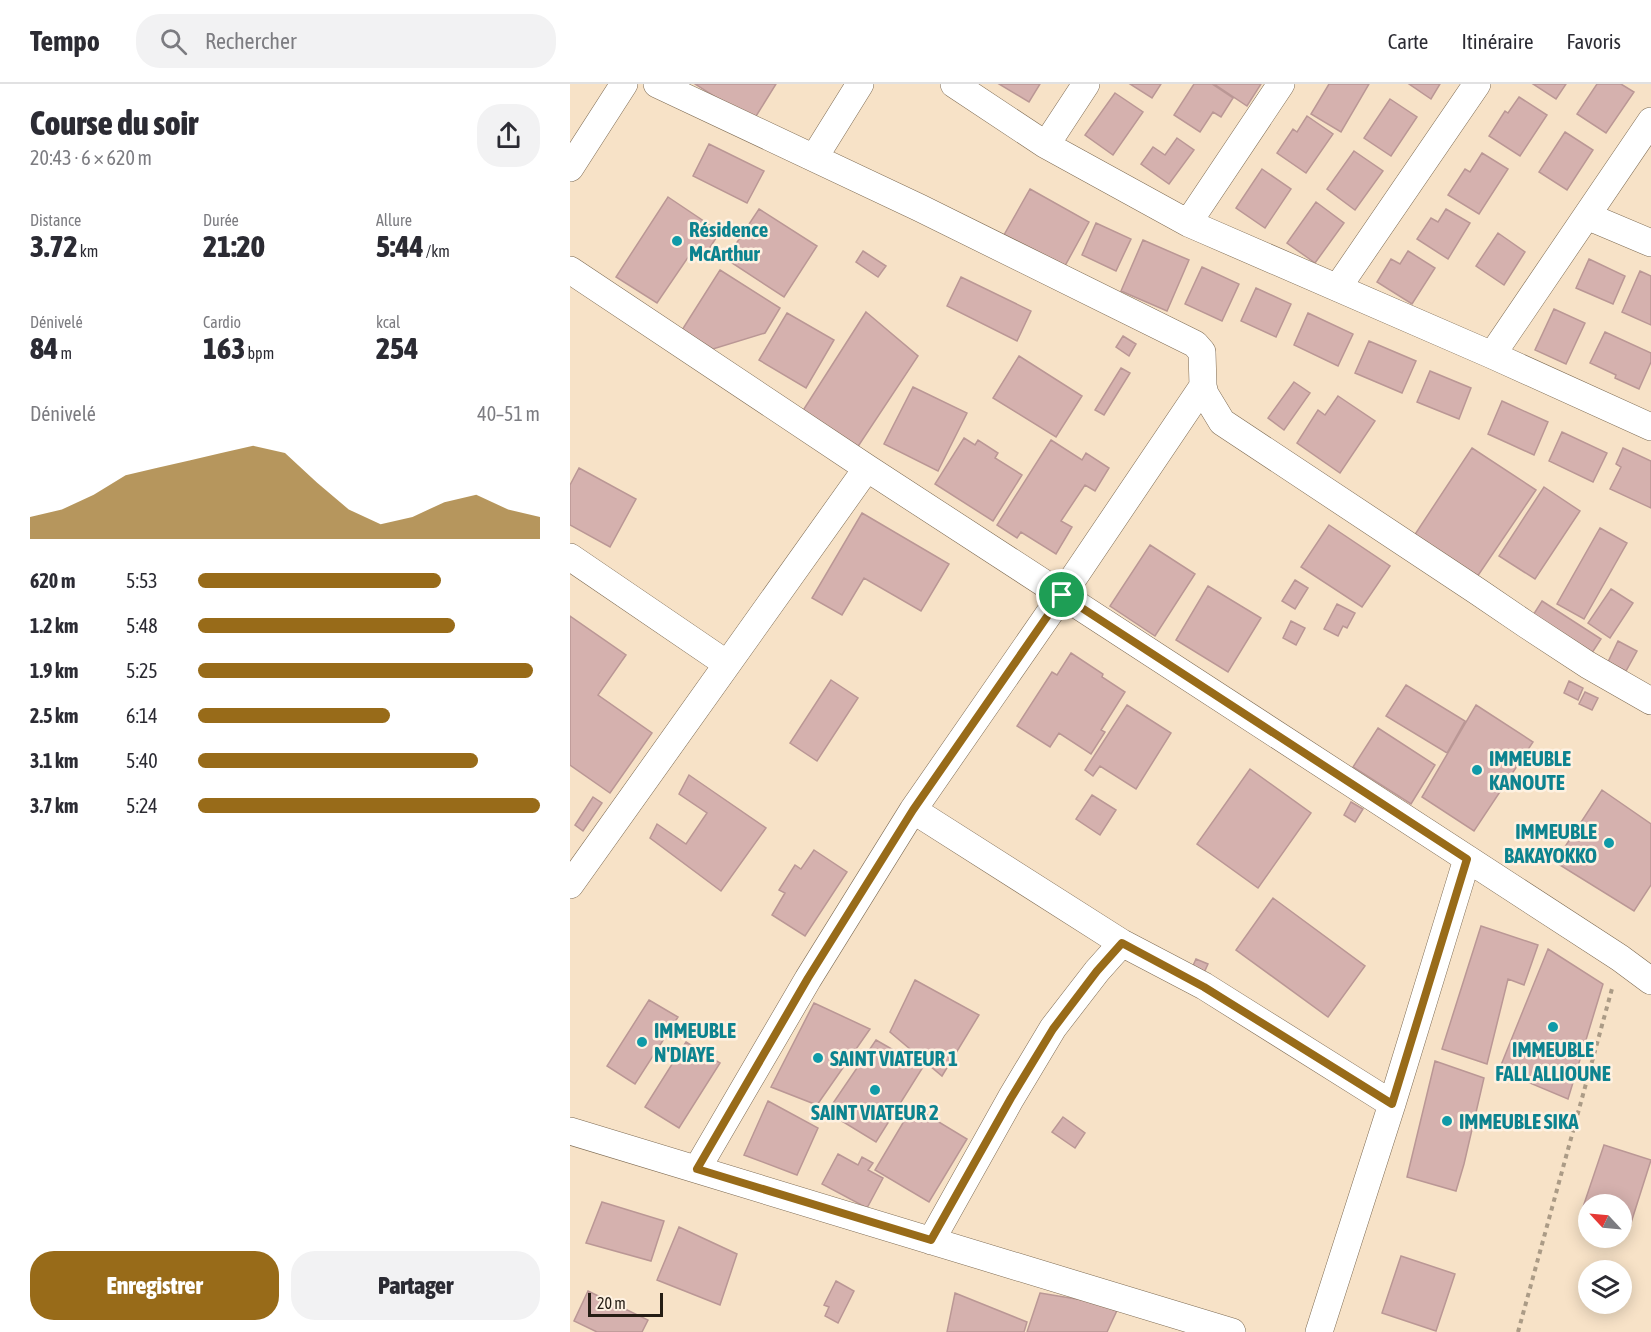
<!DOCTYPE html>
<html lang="fr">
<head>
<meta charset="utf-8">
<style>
	body { margin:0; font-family:"Asap Condensed",sans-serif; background:#f2f2f3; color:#2b2b33; height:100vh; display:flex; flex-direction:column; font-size:22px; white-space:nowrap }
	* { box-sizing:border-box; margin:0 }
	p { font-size:20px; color:#7c7c81 }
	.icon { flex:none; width:33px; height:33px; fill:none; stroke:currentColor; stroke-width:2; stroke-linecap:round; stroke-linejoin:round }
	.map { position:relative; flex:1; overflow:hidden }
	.panel { display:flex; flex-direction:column; background:#fff; width:570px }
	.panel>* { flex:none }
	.needle { width:39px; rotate:296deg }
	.fabs { position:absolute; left:1008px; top:1110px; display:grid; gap:12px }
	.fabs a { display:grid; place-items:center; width:54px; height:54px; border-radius:50%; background:#fff; box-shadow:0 3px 15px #0003; font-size:30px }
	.scale { position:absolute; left:18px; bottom:15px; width:75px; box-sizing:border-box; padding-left:6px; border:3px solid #251d14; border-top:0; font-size:16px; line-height:21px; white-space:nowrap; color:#251d14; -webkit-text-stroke:4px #fef1e1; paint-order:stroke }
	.pin { position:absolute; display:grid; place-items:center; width:51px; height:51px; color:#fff; margin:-26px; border:3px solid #fff; border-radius:50%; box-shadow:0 2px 6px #0007 }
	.round { display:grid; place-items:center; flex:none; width:63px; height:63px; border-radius:24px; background:#f2f2f3 }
	.headline { display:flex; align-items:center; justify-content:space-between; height:102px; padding:0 30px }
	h1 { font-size:33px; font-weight:800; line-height:45px }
	.figures { display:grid; grid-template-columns:repeat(3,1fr); gap:9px; height:102px; padding:6px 30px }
	.figures div { display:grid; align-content:center }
	.figures b { font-size:30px; font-weight:800 }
	.figures small { font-size:16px; font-weight:400 }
	.figures p { font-size:16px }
	.chart { height:168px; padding:12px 30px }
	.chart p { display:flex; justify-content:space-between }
	.chart svg { width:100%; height:108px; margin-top:6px; fill:#986b19; opacity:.7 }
	.action { display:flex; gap:12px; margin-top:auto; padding:12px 30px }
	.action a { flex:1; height:69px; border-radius:24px; background:#986b19; color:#fff; font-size:24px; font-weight:800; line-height:69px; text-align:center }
	.action a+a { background:#f2f2f3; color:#2b2b33 }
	ul { padding:0 30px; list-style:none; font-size:20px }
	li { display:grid; grid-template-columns:96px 72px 1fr; align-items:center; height:45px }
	li i { height:15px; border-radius:8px; background:#986b19 }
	header { display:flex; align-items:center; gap:36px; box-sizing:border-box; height:84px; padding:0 30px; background:#fff; border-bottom:2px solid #e1e1e2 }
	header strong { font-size:28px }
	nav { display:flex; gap:33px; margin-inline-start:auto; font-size:21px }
	.search { width:420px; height:54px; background:#f2f2f3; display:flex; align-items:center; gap:15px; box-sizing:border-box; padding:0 21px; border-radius:24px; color:#7c7c81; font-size:22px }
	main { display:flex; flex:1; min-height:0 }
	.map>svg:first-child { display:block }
</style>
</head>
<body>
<header>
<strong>Tempo</strong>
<div class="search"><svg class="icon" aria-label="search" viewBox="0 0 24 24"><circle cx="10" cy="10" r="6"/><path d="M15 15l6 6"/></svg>Rechercher</div>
<nav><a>Carte</a><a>Itinéraire</a><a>Favoris</a></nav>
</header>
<main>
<section class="panel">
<div class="headline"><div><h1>Course du soir</h1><p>20:43 · 6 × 620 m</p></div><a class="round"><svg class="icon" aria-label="share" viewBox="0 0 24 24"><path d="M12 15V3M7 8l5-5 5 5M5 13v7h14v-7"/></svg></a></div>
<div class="figures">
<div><p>Distance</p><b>3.72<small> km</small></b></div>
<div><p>Durée</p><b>21:20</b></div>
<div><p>Allure</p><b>5:44<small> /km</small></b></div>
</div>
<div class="figures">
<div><p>Dénivelé</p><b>84<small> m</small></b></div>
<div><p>Cardio</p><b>163<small> bpm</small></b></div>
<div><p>kcal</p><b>254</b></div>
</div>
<div class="chart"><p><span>Dénivelé</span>40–51 m</p>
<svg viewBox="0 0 160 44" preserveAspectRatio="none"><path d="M0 44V35L10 32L20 26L30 18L40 15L50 12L60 9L70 6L80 9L90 21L100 32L110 38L120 35L130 29L140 26L150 32L160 35V44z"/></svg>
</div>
<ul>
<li><b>620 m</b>5:53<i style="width:71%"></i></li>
<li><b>1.2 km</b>5:48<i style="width:75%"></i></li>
<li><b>1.9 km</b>5:25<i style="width:98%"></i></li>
<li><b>2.5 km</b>6:14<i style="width:56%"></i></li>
<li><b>3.1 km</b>5:40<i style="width:82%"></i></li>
<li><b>3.7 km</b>5:24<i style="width:100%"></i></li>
</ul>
<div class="action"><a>Enregistrer</a><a>Partager</a></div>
</section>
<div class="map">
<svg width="1081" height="1248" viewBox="0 0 1081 1248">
	<rect width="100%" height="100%" fill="#f7e2c7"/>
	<path fill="#d5b1ae" stroke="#ba9795" stroke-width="1.5" d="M 125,0 L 206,0 L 183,37 Z
		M 429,0 L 470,0 L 459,18 Z
		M 560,0 L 591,0 L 582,14 Z
		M 624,0 L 642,0 L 663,14 L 651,33 L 643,28 L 630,48 L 604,31 Z
		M 644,0 L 691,0 L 677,22 Z
		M 759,0 L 799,0 L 771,48 L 741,30 Z
		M 839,0 L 870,0 L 861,15 Z
		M 963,0 L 996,0 L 986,15 Z
		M 1027,0 L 1051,0 L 1064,8 L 1036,49 L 1007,30 Z
		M 545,9 L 573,28 L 543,71 L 515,51 Z
		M 949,13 L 977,31 L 950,72 L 919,52 L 935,27 L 938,29 Z
		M 820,15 L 847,33 L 821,72 L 794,54 Z
		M 737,32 L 763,50 L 736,89 L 707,69 L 723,45 L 727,48 Z
		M 995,48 L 1023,66 L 997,106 L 969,88 Z
		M 607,54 L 624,66 L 599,100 L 571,80 L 583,63 L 595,71 Z
		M 139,60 L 194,87 L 177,119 L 123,92 Z
		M 784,67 L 813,87 L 785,126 L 757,105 Z
		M 912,69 L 938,85 L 909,130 L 878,111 L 895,85 L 900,88 Z
		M 692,85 L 721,105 L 695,144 L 666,124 Z
		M 460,105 L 519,138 L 490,191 L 430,158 Z
		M 98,113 L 150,148 L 135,171 L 123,166 L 87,219 L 46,193 Z
		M 746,118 L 774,139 L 745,179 L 717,159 Z
		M 189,125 L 247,162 L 214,213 L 156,175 Z
		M 876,125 L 900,139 L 878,175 L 847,155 L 861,134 L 868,138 Z
		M 526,139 L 561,155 L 546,187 L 512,171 Z
		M 928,149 L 955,168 L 934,201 L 906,182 Z
		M 573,156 L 619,176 L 597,227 L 551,207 Z
		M 293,167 L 316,182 L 308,193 L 286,178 Z
		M 838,167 L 865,184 L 842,220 L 807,198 L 821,175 L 830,180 Z
		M 1019,175 L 1055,192 L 1043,220 L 1006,204 Z
		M 632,183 L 669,200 L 652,237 L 615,220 Z
		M 150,186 L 210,224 L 195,249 L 143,265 L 112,246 Z
		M 1070,187 L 1081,192 L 1081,241 L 1052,228 Z
		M 391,193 L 461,227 L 447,257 L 377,222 Z
		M 686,204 L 721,220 L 706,253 L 671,237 Z
		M 984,225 L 1015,239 L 996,280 L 965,266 Z
		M 296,228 L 348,272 L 287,364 L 232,328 Z
		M 217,229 L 264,256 L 236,304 L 189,276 Z
		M 738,229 L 783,250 L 768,282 L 724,261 Z
		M 1035,248 L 1081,269 L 1081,278 L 1069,305 L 1045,294 L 1046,291 L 1020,279 Z
		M 553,252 L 566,260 L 559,272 L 546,263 Z
		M 799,257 L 846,277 L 832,309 L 785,289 Z
		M 449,272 L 512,312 L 486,353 L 423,314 Z
		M 551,284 L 560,289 L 534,331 L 525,326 Z
		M 860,287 L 901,304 L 889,335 L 847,318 Z
		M 724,298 L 740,309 L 714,346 L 698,334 Z
		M 343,303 L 397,329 L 368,387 L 314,360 Z
		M 768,312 L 805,337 L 770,389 L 727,359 L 748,326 L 755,331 Z
		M 932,317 L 978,338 L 964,371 L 918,350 Z
		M 992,348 L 1037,369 L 1023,398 L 979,377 Z
		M 394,354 L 405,361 L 408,356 L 428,369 L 425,374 L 452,391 L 423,437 L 365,400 Z
		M 481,356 L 512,376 L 516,369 L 539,384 L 525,407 L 515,401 L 491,437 L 502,443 L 486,470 L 451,448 L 447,454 L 427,441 Z
		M 902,364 L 966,406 L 907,493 L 840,458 Z
		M 1053,364 L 1081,377 L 1081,424 L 1040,405 L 1051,383 L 1046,380 Z
		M 9,384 L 66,415 L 40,463 L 0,441 L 0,401 Z
		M 974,403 L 1010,427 L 965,495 L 929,472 Z
		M 292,429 L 379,480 L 351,527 L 294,494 L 272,531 L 242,514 Z
		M 759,441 L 820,482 L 792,523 L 731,483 Z
		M 1030,444 L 1057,459 L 1014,535 L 987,520 Z
		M 580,461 L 625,490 L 585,552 L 540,522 Z
		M 725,496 L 738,504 L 725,525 L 712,517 Z
		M 638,502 L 691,534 L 658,588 L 606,556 Z
		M 1041,505 L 1063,519 L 1040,554 L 1018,539 Z
		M 972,517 L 1031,555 L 1018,575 L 960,536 Z
		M 767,520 L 785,529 L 777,544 L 773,542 L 768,552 L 754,545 Z
		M 0,532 L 56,571 L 28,611 L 82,649 L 40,709 L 0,681 Z
		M 721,537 L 735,544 L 726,561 L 713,554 Z
		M 1048,557 L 1067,567 L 1056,587 L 1038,578 Z
		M 501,569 L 533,590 L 532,593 L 555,608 L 531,646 L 535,648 L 521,670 L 489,649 L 480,663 L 447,642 L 482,588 L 487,591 Z
		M 261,596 L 288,614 L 247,677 L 220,659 Z
		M 999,597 L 1013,604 L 1008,616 L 994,609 Z
		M 836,601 L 895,637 L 877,669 L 816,632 Z
		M 1015,608 L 1028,614 L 1022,626 L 1009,620 Z
		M 557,621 L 601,649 L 566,705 L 530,682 L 523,692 L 515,686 Z
		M 906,621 L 963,658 L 904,747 L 852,713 Z
		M 808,644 L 865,681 L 841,720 L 783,683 Z
		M 680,685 L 741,729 L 688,804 L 627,760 Z
		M 119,691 L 196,744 L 151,807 L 80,754 L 87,740 L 116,760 L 137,729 L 109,710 Z
		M 1032,706 L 1081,740 L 1081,801 L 1064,827 L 985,778 Z
		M 522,711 L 546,726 L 530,751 L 506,735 Z
		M 23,713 L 32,719 L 13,747 L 5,741 Z
		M 781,718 L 793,725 L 785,738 L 774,731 Z
		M 244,766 L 277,788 L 235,852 L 202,831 L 215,809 L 209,806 L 225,781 L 231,785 Z
		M 703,814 L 795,882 L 758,933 L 666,866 Z
		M 911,842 L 968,861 L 954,901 L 938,895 L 917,980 L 872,965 Z
		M 978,865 L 1033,900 L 998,1015 L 929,986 Z
		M 626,875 L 638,880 L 633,891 L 621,886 Z
		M 345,896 L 409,931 L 372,992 L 320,948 Z
		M 79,916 L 108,933 L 65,1000 L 37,982 Z
		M 244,919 L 300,945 L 247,1021 L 201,1003 Z
		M 306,956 L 353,983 L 306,1058 L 257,1028 Z
		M 116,958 L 150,979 L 109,1044 L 75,1023 Z
		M 865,977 L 914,994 L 894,1080 L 886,1107 L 837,1093 Z
		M 198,1017 L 248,1044 L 227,1091 L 174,1071 Z
		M 340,1027 L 351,1033 L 354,1029 L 397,1055 L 359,1118 L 305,1086 Z
		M 493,1033 L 515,1049 L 505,1064 L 482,1048 Z
		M 1034,1061 L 1081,1076 L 1060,1142 L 1052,1139 L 1052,1120 L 1018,1120 L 1018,1128 L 1012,1126 Z
		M 268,1070 L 288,1081 L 292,1073 L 303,1079 L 298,1086 L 313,1094 L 297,1124 L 252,1100 Z
		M 32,1118 L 94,1137 L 81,1177 L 16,1159 Z
		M 109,1143 L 167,1170 L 150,1221 L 87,1196 Z
		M 831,1172 L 885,1190 L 866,1247 L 812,1229 Z
		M 266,1197 L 284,1207 L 268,1239 L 255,1232 L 259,1223 L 254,1221 Z
		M 18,1207 L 78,1236 L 72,1248 L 27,1248 L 4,1237 Z
		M 385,1209 L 457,1238 L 454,1248 L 377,1248 Z
		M 470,1209 L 549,1222 L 537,1248 L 457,1248 Z"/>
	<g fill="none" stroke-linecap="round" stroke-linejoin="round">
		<g stroke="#7e6b53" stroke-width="28">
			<path id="minor" d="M 87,0 L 350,124 L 625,260 L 632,268 L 633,302 L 635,310 L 652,338 L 907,507 L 957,541 L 1018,581 L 1081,617
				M 384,0 L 476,61 L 618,139 L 922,271 L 1081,343
				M 476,61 L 516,0
				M 244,74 L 290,0
				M 0,84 L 54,0
				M 1017,132 L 1081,159
				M 618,139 L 711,0
				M 0,186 L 297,384 L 1050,874 L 1081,897
				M 768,203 L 907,0
				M 922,271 L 1081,37
				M 0,473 L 157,580
				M 343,726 L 552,859 L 634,902 L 822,1020
				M 0,801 L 297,384
				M 0,1047 L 662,1248
				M 127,1085 L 238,895 L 343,726 L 492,511 L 633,302
				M 361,1157 L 441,1014 L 483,944 L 527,887 L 552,859
				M 749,1248 L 822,1020 L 897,775"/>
		</g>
		<path stroke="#ab9b86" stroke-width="4" stroke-dasharray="4.5 4.5" stroke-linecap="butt" d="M 948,1248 L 1043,901"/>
		<use href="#minor" stroke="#fff" stroke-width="27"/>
	</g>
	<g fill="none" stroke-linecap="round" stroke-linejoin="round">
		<g stroke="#fff" stroke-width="12">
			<path id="route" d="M 492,511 L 897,775 L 822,1020 L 634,903 L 552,859 L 527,887 L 483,945 L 441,1014 L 361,1156 L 127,1085 L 238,894 L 343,726 Z"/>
		</g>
		<use href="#route" stroke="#986b19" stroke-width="8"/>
	</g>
	<g fill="#0f9aa8" stroke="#fef1e1" stroke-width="2">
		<circle cx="107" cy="157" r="6"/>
		<circle cx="907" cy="686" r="6"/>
		<circle cx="1039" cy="759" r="6"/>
		<circle cx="983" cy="943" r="6"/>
		<circle cx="72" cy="958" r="6"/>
		<circle cx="248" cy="974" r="6"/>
		<circle cx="305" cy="1006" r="6"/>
		<circle cx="877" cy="1037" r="6"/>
	</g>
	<g text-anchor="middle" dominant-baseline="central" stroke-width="5" stroke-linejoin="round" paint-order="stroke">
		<g font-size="21" font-weight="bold" fill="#0d838f" stroke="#fef1e1" text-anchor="start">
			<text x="119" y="145">Résidence<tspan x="119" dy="24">McArthur</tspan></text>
			<text x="919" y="674">IMMEUBLE<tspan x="919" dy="24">KANOUTE</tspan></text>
			<text x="1027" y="747" text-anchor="end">IMMEUBLE<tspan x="1027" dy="24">BAKAYOKKO</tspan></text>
			<text x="84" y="946">IMMEUBLE<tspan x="84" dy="24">N'DIAYE</tspan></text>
			<text x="983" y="965" text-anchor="middle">IMMEUBLE<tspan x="983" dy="24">FALL ALLIOUNE</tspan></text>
			<text x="260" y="974">SAINT VIATEUR 1</text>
			<text x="305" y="1028" text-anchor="middle">SAINT VIATEUR 2</text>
			<text x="889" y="1037">IMMEUBLE SIKA</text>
		</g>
	</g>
</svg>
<div class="fabs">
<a><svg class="needle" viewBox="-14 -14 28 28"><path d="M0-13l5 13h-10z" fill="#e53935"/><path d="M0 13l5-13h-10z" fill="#7c7c81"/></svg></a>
<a><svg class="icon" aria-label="layers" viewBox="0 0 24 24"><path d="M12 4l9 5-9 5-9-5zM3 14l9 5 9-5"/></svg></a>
</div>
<div class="scale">20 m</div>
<div class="pin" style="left:492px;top:511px;background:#1e9e55"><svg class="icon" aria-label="arrive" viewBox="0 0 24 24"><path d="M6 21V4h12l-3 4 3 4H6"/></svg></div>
</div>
</main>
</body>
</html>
